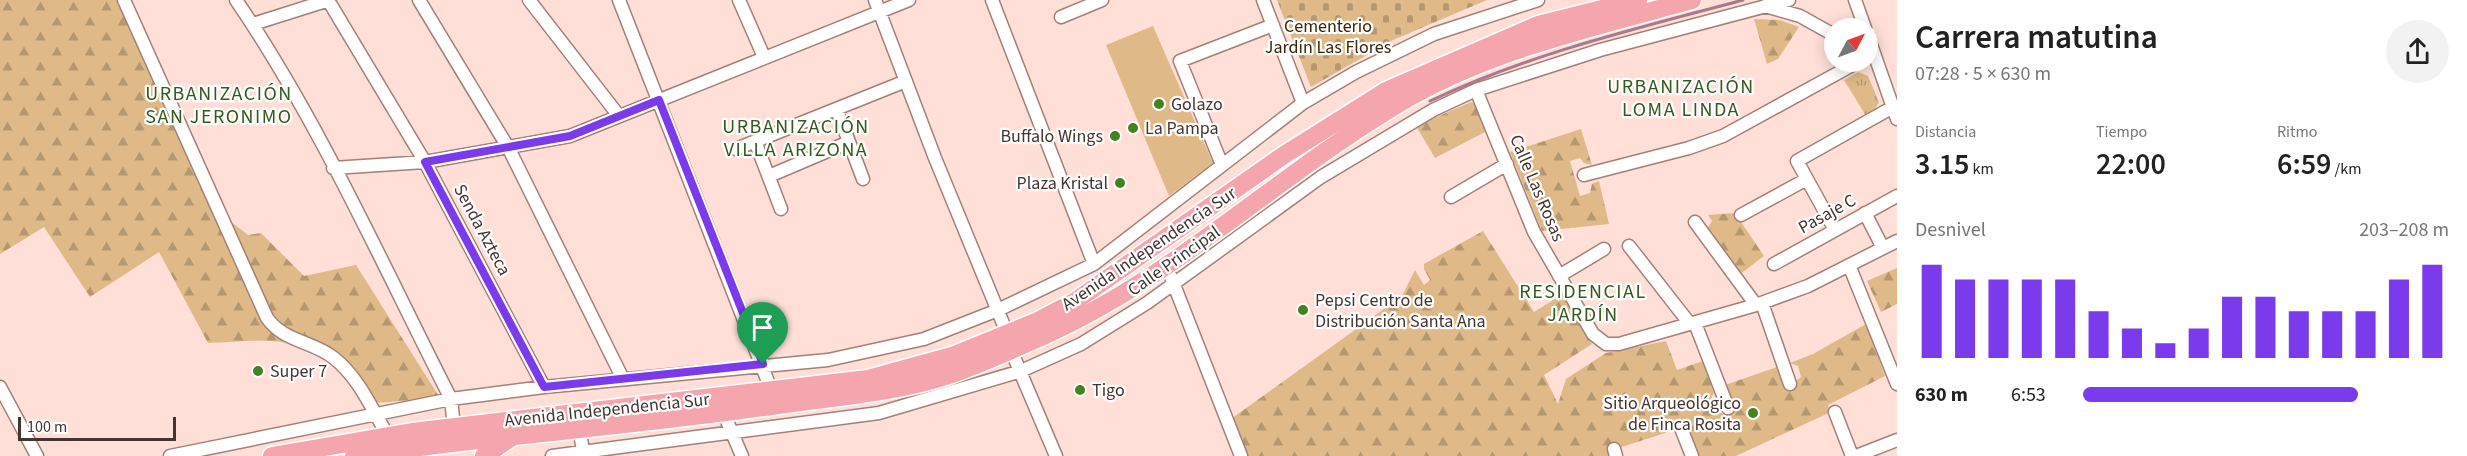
<!DOCTYPE html>
<html lang="es">
<head>
<meta charset="utf-8">
<style>
	body { margin:0; font-family:"Source Sans 3",sans-serif; background:#f2f2f2; color:#222; height:100vh; display:flex; flex-direction:column; font-size:22px; white-space:nowrap }
	* { box-sizing:border-box; margin:0 }
	p { font-size:20px; color:#767676 }
	.icon { flex:none; width:33px; height:33px; fill:none; stroke:currentColor; stroke-width:2; stroke-linecap:round; stroke-linejoin:round }
	.map { position:relative; flex:1; overflow:hidden }
	.panel { display:flex; flex-direction:column; background:#fff; width:570px }
	.panel>* { flex:none }
	.needle { width:39px; rotate:49deg }
	.tools { position:absolute; left:1824px; top:18px; display:grid; gap:12px }
	.tools a { display:grid; place-items:center; width:54px; height:54px; border-radius:50%; background:#fff; box-shadow:0 3px 15px #0003; font-size:30px }
	.scale { position:absolute; left:18px; bottom:15px; width:158px; box-sizing:border-box; padding-left:6px; border:3px solid #443531; border-top:0; font-size:16px; line-height:21px; white-space:nowrap; color:#443531; -webkit-text-stroke:4px #fff; paint-order:stroke }
	.pin { position:absolute; display:grid; place-items:center; width:51px; height:51px; color:#fff; margin:-62px -26px; border-radius:50% 50% 50% 0; rotate:-45deg; box-shadow:0 0 6px #0007 }
	.pin .icon { rotate:45deg }
	.round { display:grid; place-items:center; flex:none; width:63px; height:63px; border-radius:32px; background:#f2f2f2 }
	.overview { display:flex; align-items:center; justify-content:space-between; height:102px; padding:0 18px }
	h1 { font-size:33px; font-weight:600; line-height:45px }
	.stats { display:grid; grid-template-columns:repeat(3,1fr); gap:9px; height:102px; padding:6px 18px }
	.stats div { display:grid; align-content:center }
	.stats b { font-size:30px; font-weight:600 }
	.stats small { font-size:16px; font-weight:400 }
	.stats p { font-size:16px }
	.chart { height:168px; padding:12px 18px }
	.chart p { display:flex; justify-content:space-between }
	.chart svg { width:100%; height:108px; margin-top:6px; stroke:#7c3aed; stroke-width:6 }
	ul { padding:0 18px; list-style:none; font-size:20px }
	li { display:grid; grid-template-columns:96px 72px 1fr; align-items:center; height:45px }
	li i { height:15px; border-radius:8px; background:#7c3aed }
	main { display:flex; flex:1; min-height:0 }
	.map>svg:first-child { display:block }
</style>
</head>
<body>
<main>
<div class="map">
<svg width="1897" height="456" viewBox="0 0 1897 456">
	<defs>
		<pattern id="grass-tufts" width="24" height="20" patternUnits="userSpaceOnUse" patternTransform="scale(1.5)"><rect width="24" height="20" fill="#dfba88"/><path d="M3 7l-1-3M5 7V3M7 7l1-3M15 17l-1-3M17 17v-4M19 17l1-3" fill="none" stroke="#b69870"/></pattern>
		<pattern id="forest-firs" width="22" height="20" patternUnits="userSpaceOnUse" patternTransform="scale(1.5)"><rect width="22" height="20" fill="#dfba88"/><path d="M5 1l3.5 6h-7zM16 11l3.5 6h-7z" fill="#b69870"/></pattern>
		<pattern id="cemetery-stones" width="16" height="16" patternUnits="userSpaceOnUse" patternTransform="scale(1.5)"><rect width="16" height="16" fill="#dfba88"/><path d="M2 7V4a2 2 0 0 1 4 0v3zM10 15v-3a2 2 0 0 1 4 0v3z" fill="#b69870"/></pattern>
	</defs>
	<rect width="100%" height="100%" fill="#ffdfd8"/>
	<path fill="url(#grass-tufts)" d="M 1858,72 L 1868,76 L 1879,102 L 1875,109 L 1866,116 L 1844,80 Z"/>
	<path fill="url(#forest-firs)" d="M 0,0 L 124,0 L 221,214 L 248,235 L 261,233 L 304,276 L 356,265 L 440,398 L 363,404 C 362,393 353,386 346,378 C 304,331 265,341 208,343 L 159,252 L 90,297 L 44,227 L 0,254 Z
		M 1754,19 L 1780,20 L 1799,27 L 1778,59 L 1767,64 Z
		M 1471,102 L 1475,103 L 1487,131 L 1435,158 L 1416,126 Z
		M 1581,129 L 1592,165 L 1584,163 L 1580,158 L 1570,161 L 1580,196 L 1590,193 L 1592,184 L 1599,181 L 1609,224 L 1542,231 L 1510,152 Z
		M 1735,213 L 1764,256 L 1739,275 L 1708,228 L 1712,221 L 1708,215 Z
		M 1483,231 L 1534,312 L 1563,294 L 1592,344 L 1544,375 L 1558,404 L 1566,379 L 1606,353 L 1666,341 L 1677,370 L 1703,361 L 1714,393 L 1710,400 L 1714,411 L 1723,414 L 1734,410 L 1725,385 L 1777,367 L 1785,390 L 1797,386 L 1797,380 L 1801,377 L 1798,366 L 1790,363 L 1813,354 L 1866,324 L 1885,376 L 1828,405 L 1831,412 L 1736,456 L 1699,456 L 1687,426 L 1609,451 L 1611,456 L 1244,456 L 1231,419 L 1402,296 L 1415,270 L 1424,285 L 1430,280 L 1424,269 L 1424,264 Z
		M 1897,268 L 1897,304 L 1881,312 L 1867,281 Z"/>
	<path fill="url(#cemetery-stones)" d="M 1277,0 L 1487,0 L 1393,40 L 1311,87 Z"/>
	<path fill="#dfba88" d="M 1153,26 L 1213,163 L 1169,196 L 1106,45 Z"/>
	<g fill="none" stroke-linecap="round" stroke-linejoin="round">
		<path stroke="#aa7a8c" stroke-width="3" d="M 1430,101 C 1532,53 1635,29 1743,0"/>
		<g stroke="#a38078" stroke-width="15">
			<path id="minor" d="M 124,0 L 267,318 C 284,342 313,341 334,358 C 359,378 372,409 388,436
				M 236,0 C 319,121 384,268 451,399 L 454,427
				M 328,0 L 425,162 L 544,387
				M 419,0 L 509,149 L 623,379
				M 529,0 L 619,116
				M 619,0 L 772,392
				M 739,0 L 764,57
				M 875,0 L 935,158 L 1007,333
				M 992,0 L 1094,264
				M 1263,0 L 1303,103
				M 1855,0 L 1865,28
				M 1765,6 L 1800,16 L 1834,35
				M 1061,17 L 1102,0
				M 253,24 L 329,0
				M 1868,36 L 1897,119
				M 1476,90 L 1534,232 L 1593,334 L 1606,344 L 1619,344 L 1756,305 L 1808,286 L 1897,241
				M 837,110 L 863,179
				M 755,141 L 781,209
				M 736,149 L 906,81
				M 1222,165 L 1180,61 L 1273,25
				M 333,168 L 425,162 L 570,136 L 909,0
				M 1584,175 L 1689,148 L 1723,136 L 1858,62
				M 769,176 L 849,142
				M 1451,197 L 1507,164
				M 1865,213 L 1883,248
				M 1741,215 L 1807,179
				M 1695,222 L 1756,305
				M 1835,230 L 1797,161 L 1893,107
				M 1629,246 L 1690,324
				M 1774,264 L 1897,196
				M 1849,265 L 1897,384
				M 1559,276 L 1604,249
				M 1171,277 L 1241,456
				M 1762,303 L 1790,384
				M 1695,323 L 1728,408
				M 1011,350 L 1056,456
				M 0,387 L 37,456
				M 1835,412 L 1852,456
				M 724,414 L 742,456
				M 579,428 L 584,456
				M 1681,428 L 1692,456
				M 1614,449 L 1616,456
				M 170,456 L 451,399 L 544,387 L 828,360 L 924,339 L 998,310 L 1094,264 L 1303,103 L 1356,72 L 1434,34 L 1538,0
				M 552,456 L 879,413 L 1021,371 L 1081,344 L 1147,303 L 1321,177 L 1433,110 L 1476,90 L 1600,50 L 1789,0
				M 1856,456 L 1897,440"/>
		</g>
		<g stroke="#fff" stroke-width="21">
			<path id="highway" d="M 272,456 L 412,432 L 868,379 L 952,356 L 1038,321 L 1074,302 L 1284,155 L 1386,91 L 1538,25 L 1638,0
				M 354,456 C 495,435 637,426 778,405 C 834,397 895,393 949,375 C 981,364 1012,350 1043,336 C 1171,279 1274,179 1393,107 C 1484,51 1591,28 1692,0
				M 484,456 L 512,437"/>
		</g>
		<use href="#minor" stroke="#fff" stroke-width="12"/>
		<use href="#highway" stroke="#f4a5ae" stroke-width="18"/>
	</g>
	<g fill="none" stroke-linecap="round" stroke-linejoin="round">
		<g stroke="#fff" stroke-width="12">
			<path id="route" d="M 659,100 L 763,364 L 544,387 L 425,162 L 570,136 Z"/>
		</g>
		<use href="#route" stroke="#7c3aed" stroke-width="8"/>
	</g>
	<g fill="#458321" stroke="#fff" stroke-width="2">
		<circle cx="1159" cy="104" r="6"/>
		<circle cx="1133" cy="128" r="6"/>
		<circle cx="1115" cy="136" r="6"/>
		<circle cx="1120" cy="183" r="6"/>
		<circle cx="1303" cy="310" r="6"/>
		<circle cx="258" cy="371" r="6"/>
		<circle cx="1080" cy="390" r="6"/>
		<circle cx="1753" cy="413" r="6"/>
	</g>
	<g text-anchor="middle" dominant-baseline="central" stroke-width="4.5" stroke-linejoin="round" paint-order="stroke">
		<g font-size="18" fill="#36260e" stroke="#fff">
			<text x="1328" y="26">Cementerio<tspan x="1328" dy="21">Jardín Las Flores</tspan></text>
		</g>
		<g font-size="18" fill="#443531" stroke="#fff" text-anchor="start">
			<text x="1171" y="104">Golazo</text>
			<text x="1145" y="128">La Pampa</text>
			<text x="1103" y="136" text-anchor="end">Buffalo Wings</text>
			<text x="1108" y="183" text-anchor="end">Plaza Kristal</text>
			<text x="1315" y="300">Pepsi Centro de<tspan x="1315" dy="21">Distribución Santa Ana</tspan></text>
			<text x="270" y="371">Super 7</text>
			<text x="1092" y="390">Tigo</text>
			<text x="1741" y="403" text-anchor="end">Sitio Arqueológico<tspan x="1741" dy="21">de Finca Rosita</tspan></text>
		</g>
		<g font-size="18" fill="#443531" stroke="#fff">
			<text transform="translate(1537 188) rotate(67)">Calle Las Rosas</text>
			<text transform="translate(1827 214) rotate(-29)">Pasaje C</text>
			<text transform="translate(482 230) rotate(62)">Senda Azteca</text>
			<text transform="translate(1149 249) rotate(-34)">Avenida Independencia Sur</text>
			<text transform="translate(1174 261) rotate(-35)">Calle Principal</text>
			<text transform="translate(607 410) rotate(-6)">Avenida Independencia Sur</text>
		</g>
		<g font-size="20" letter-spacing="1.5" fill="#325a1e" stroke="#fff">
			<text x="1681" y="87">URBANIZACIÓN<tspan x="1681" dy="23">LOMA LINDA</tspan></text>
			<text x="219" y="94">URBANIZACIÓN<tspan x="219" dy="23">SAN JERONIMO</tspan></text>
			<text x="796" y="127">URBANIZACIÓN<tspan x="796" dy="23">VILLA ARIZONA</tspan></text>
			<text x="1583" y="292">RESIDENCIAL<tspan x="1583" dy="23">JARDÍN</tspan></text>
		</g>
	</g>
</svg>
<div class="tools">
<a><svg class="needle" viewBox="-14 -14 28 28"><path d="M0-13l5 13h-10z" fill="#e53935"/><path d="M0 13l5-13h-10z" fill="#767676"/></svg></a>
</div>
<div class="scale">100 m</div>
<div class="pin" style="left:763px;top:364px;background:#1e9e55"><svg class="icon" aria-label="arrive" viewBox="0 0 24 24"><path d="M6 21V4h12l-3 4 3 4H6"/></svg></div>
</div>
<section class="panel">
<div class="overview"><div><h1>Carrera matutina</h1><p>07:28 · 5 × 630 m</p></div><a class="round"><svg class="icon" aria-label="share" viewBox="0 0 24 24"><path d="M12 15V3M7 8l5-5 5 5M5 13v7h14v-7"/></svg></a></div>
<div class="stats">
<div><p>Distancia</p><b>3.15<small> km</small></b></div>
<div><p>Tiempo</p><b>22:00</b></div>
<div><p>Ritmo</p><b>6:59<small> /km</small></b></div>
</div>
<div class="chart"><p><span>Desnivel</span>203–208 m</p>
<svg viewBox="0 0 160 44" preserveAspectRatio="none"><path d="M5 44V6M15 44V12M25 44V12M35 44V12M45 44V12M55 44V25M65 44V32M75 44V38M85 44V32M95 44V19M105 44V19M115 44V25M125 44V25M135 44V25M145 44V12M155 44V6"/></svg>
</div>
<ul>
<li><b>630 m</b>6:53<i style="width:75%"></i></li>
</ul>
</section>
</main>
</body>
</html>
